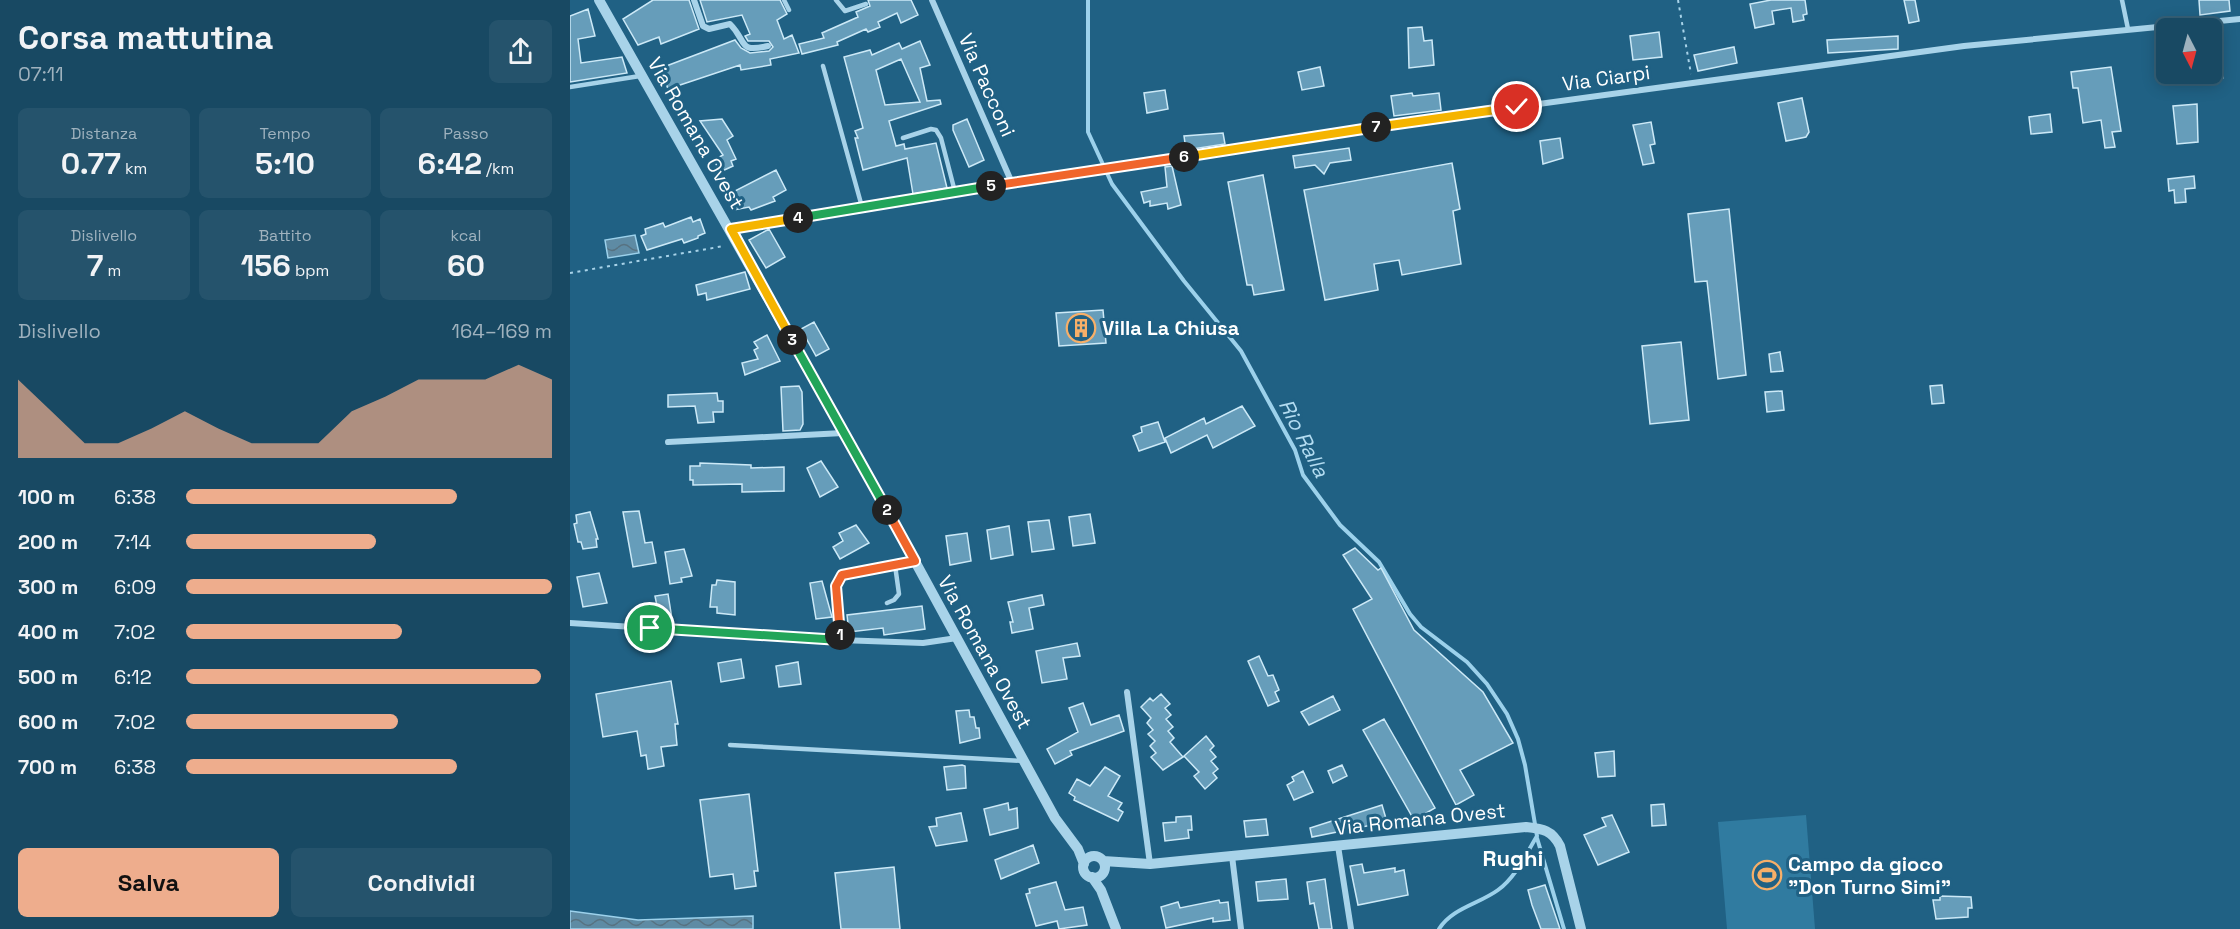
<!DOCTYPE html>
<html lang="it">
<head>
<meta charset="utf-8">
<style>
	body { margin:0; font-family:"Space Grotesk",sans-serif; background:#25536c; color:#f1f3f6; height:100vh; display:flex; flex-direction:column; font-size:22px; white-space:nowrap }
	* { box-sizing:border-box; margin:0 }
	p { font-size:20px; color:#9fb2be }
	.icon { flex:none; width:33px; height:33px; fill:none; stroke:currentColor; stroke-width:2; stroke-linecap:round; stroke-linejoin:round }
	.map { position:relative; flex:1; overflow:hidden }
	.details { display:flex; flex-direction:column; background:#184963; width:570px }
	.details>* { flex:none }
	.needle { width:39px; rotate:174deg }
	.buttons { position:absolute; left:1586px; top:18px; display:grid; gap:12px }
	.buttons a { display:grid; place-items:center; width:66px; height:66px; border-radius:9px; background:#184963; box-shadow:0 3px 15px #0003,0 0 0 2px #366178; font-size:30px }
	.pin { position:absolute; display:grid; place-items:center; width:51px; height:51px; color:#fff; margin:-26px; border:3px solid #fff; border-radius:50%; box-shadow:0 2px 6px #0007 }
	.km { position:absolute; width:30px; height:30px; margin:-15px; border-radius:50%; background:#222; color:#fff; font-size:16px; line-height:30px; text-align:center }
	.round { display:grid; place-items:center; flex:none; width:63px; height:63px; border-radius:9px; background:#25536c }
	.summary { display:flex; align-items:center; justify-content:space-between; height:102px; padding:0 18px }
	h1 { font-size:33px; font-weight:700; line-height:45px }
	.metrics { display:grid; grid-template-columns:repeat(3,1fr); gap:9px; height:102px; padding:6px 18px }
	.metrics div { display:grid; align-content:center; border-radius:9px; background:#25536c; text-align:center }
	.metrics b { font-size:30px; font-weight:700 }
	.metrics small { font-size:16px; font-weight:400 }
	.metrics p { font-size:16px }
	.chart { height:168px; padding:12px 18px }
	.chart p { display:flex; justify-content:space-between }
	.chart svg { width:100%; height:108px; margin-top:6px; fill:#eead8d; opacity:.7 }
	.cta { display:flex; gap:12px; margin-top:auto; padding:12px 18px }
	.cta a { flex:1; height:69px; border-radius:9px; background:#eead8d; color:#111; font-size:24px; font-weight:700; line-height:69px; text-align:center }
	.cta a+a { background:#25536c; color:#f1f3f6 }
	ul { padding:0 18px; list-style:none; font-size:20px }
	li { display:grid; grid-template-columns:96px 72px 1fr; align-items:center; height:45px }
	li i { height:15px; border-radius:8px; background:#eead8d }
	main { display:flex; flex:1; min-height:0 }
	.map>svg:first-child { display:block }
</style>
</head>
<body>
<main>
<section class="details">
<div class="summary"><div><h1>Corsa mattutina</h1><p>07:11</p></div><a class="round"><svg class="icon" aria-label="share" viewBox="0 0 24 24"><path d="M12 15V3M7 8l5-5 5 5M5 13v7h14v-7"/></svg></a></div>
<div class="metrics">
<div><p>Distanza</p><b>0.77<small> km</small></b></div>
<div><p>Tempo</p><b>5:10</b></div>
<div><p>Passo</p><b>6:42<small> /km</small></b></div>
</div>
<div class="metrics">
<div><p>Dislivello</p><b>7<small> m</small></b></div>
<div><p>Battito</p><b>156<small> bpm</small></b></div>
<div><p>kcal</p><b>60</b></div>
</div>
<div class="chart"><p><span>Dislivello</span>164–169 m</p>
<svg viewBox="0 0 160 44" preserveAspectRatio="none"><path d="M0 44V12L10 25L20 38L30 38L40 32L50 25L60 32L70 38L80 38L90 38L100 25L110 19L120 12L130 12L140 12L150 6L160 12V44z"/></svg>
</div>
<ul>
<li><b>100 m</b>6:38<i style="width:74%"></i></li>
<li><b>200 m</b>7:14<i style="width:52%"></i></li>
<li><b>300 m</b>6:09<i style="width:100%"></i></li>
<li><b>400 m</b>7:02<i style="width:59%"></i></li>
<li><b>500 m</b>6:12<i style="width:97%"></i></li>
<li><b>600 m</b>7:02<i style="width:58%"></i></li>
<li><b>700 m</b>6:38<i style="width:74%"></i></li>
</ul>
<div class="cta"><a>Salva</a><a>Condividi</a></div>
</section>
<div class="map">
<svg width="1670" height="929" viewBox="0 0 1670 929">
	<defs>
		<pattern id="water-waves" width="16" height="10" patternUnits="userSpaceOnUse" patternTransform="scale(1.5)"><rect width="16" height="10" fill="#5e8ba4"/><path d="M0 5q4-4 8 0t8 0" fill="none" stroke="#577281"/></pattern>
	</defs>
	<rect width="100%" height="100%" fill="#206184"/>
	<path fill="#307ba0" d="M 1236,815 L 1245,929 L 1157,929 L 1148,822 Z"/>
	<path fill="url(#water-waves)" stroke="#9cd1eb" stroke-width="1.5" d="M 65,235 L 69,253 L 38,258 L 35,240 Z
		M 0,911 L 68,920 L 183,916 L 183,929 L 0,929 Z"/>
	<g fill="none" stroke-linecap="round" stroke-linejoin="round">
		<path stroke="#9cd1eb" stroke-width="4" d="M 518,0 L 518,132 L 542,184 L 614,281 L 671,351 L 725,450 L 733,475 L 770,525 L 809,562 L 840,614 L 851,627 L 897,662 L 917,684 L 937,714 L 948,739 L 955,765 L 967,836 C 956,854 946,877 928,890 C 909,904 882,908 869,929
			M 967,838 L 994,929"/>
	</g>
	<path fill="#669dba" stroke="#cce9f7" stroke-width="1.5" fill-rule="evenodd" d="M 83,0 L 119,0 L 129,29 L 91,44 L 89,37 L 68,45 L 53,19 Z
		M 130,0 L 210,0 L 217,14 L 207,20 L 214,39 L 222,35 L 229,53 L 200,59 L 201,65 L 171,70 L 170,65 L 98,89 L 91,68 L 165,40 L 171,48 L 180,53 L 199,51 L 203,47 L 199,41 L 178,41 L 175,36 L 180,34 L 172,15 L 137,22 Z
		M 298,0 L 341,0 L 348,15 L 331,23 L 327,13 L 308,22 L 310,27 L 298,32 L 296,29 L 267,42 L 268,45 L 232,54 L 229,44 L 254,38 L 252,33 L 288,17 L 286,12 L 300,6 Z
		M 1201,0 L 1235,0 L 1237,14 L 1233,15 L 1234,20 L 1223,22 L 1221,8 L 1202,11 L 1204,24 L 1185,28 L 1180,4 Z
		M 1334,0 L 1345,0 L 1349,21 L 1339,23 Z
		M 1629,0 L 1659,0 L 1660,11 L 1630,15 Z
		M 18,9 L 25,36 L 8,39 L 11,63 L 52,57 L 57,73 L 0,82 L 0,16 Z
		M 852,27 L 854,41 L 862,40 L 864,65 L 839,68 L 838,28 Z
		M 1089,32 L 1092,57 L 1063,60 L 1060,36 Z
		M 1328,36 L 1328,49 L 1258,53 L 1257,40 Z
		M 1641,36 L 1648,36 L 1653,78 L 1641,80 Z
		M 350,41 L 360,65 L 350,68 L 357,101 L 370,100 L 371,104 L 319,121 L 326,146 L 334,144 L 335,149 L 366,143 L 377,188 L 343,194 L 337,158 L 293,170 L 285,138 L 288,138 L 285,131 L 293,128 L 274,57 L 300,50 L 302,55 L 329,43 L 332,49 ZM 331,59 L 350,102 L 315,105 L 306,70 Z
		M 1164,47 L 1167,63 L 1128,71 L 1124,55 Z
		M 750,67 L 754,86 L 732,90 L 728,72 Z
		M 1541,67 L 1551,131 L 1542,132 L 1545,147 L 1535,148 L 1531,120 L 1513,123 L 1508,88 L 1503,88 L 1501,72 Z
		M 595,90 L 598,109 L 577,113 L 574,93 Z
		M 842,93 L 843,96 L 869,93 L 871,110 L 824,116 L 821,96 Z
		M 1232,98 L 1239,132 L 1236,137 L 1216,141 L 1208,103 Z
		M 1627,104 L 1628,142 L 1607,144 L 1603,106 Z
		M 1480,114 L 1482,132 L 1461,134 L 1459,117 Z
		M 152,119 L 163,136 L 157,140 L 166,159 L 161,161 L 163,166 L 150,172 L 144,160 L 153,155 L 130,121 Z
		M 397,119 L 414,160 L 399,167 L 383,130 L 383,125 Z
		M 1081,122 L 1085,144 L 1080,145 L 1084,163 L 1073,165 L 1063,125 Z
		M 653,133 L 655,144 L 616,150 L 614,136 Z
		M 990,138 L 993,158 L 973,164 L 970,141 Z
		M 779,148 L 781,160 L 760,163 L 754,174 L 745,165 L 725,168 L 723,156 Z
		M 882,163 L 890,209 L 883,211 L 891,264 L 832,275 L 829,260 L 804,264 L 808,290 L 755,300 L 734,190 Z
		M 602,166 L 611,205 L 598,209 L 597,203 L 580,206 L 580,201 L 574,203 L 571,192 L 597,187 L 595,167 Z
		M 206,170 L 216,190 L 203,197 L 205,201 L 181,210 L 179,207 L 164,210 L 157,195 Z
		M 693,175 L 714,290 L 684,295 L 682,285 L 677,285 L 658,182 Z
		M 1624,176 L 1625,188 L 1615,189 L 1616,202 L 1605,203 L 1604,190 L 1599,191 L 1598,179 Z
		M 1159,209 L 1176,375 L 1148,379 L 1137,281 L 1125,282 L 1118,214 Z
		M 121,217 L 123,222 L 130,219 L 135,233 L 128,236 L 128,238 L 114,243 L 112,239 L 77,250 L 71,236 L 76,234 L 75,229 L 93,223 L 95,227 Z
		M 199,229 L 215,257 L 196,268 L 179,240 Z
		M 175,272 L 180,289 L 137,300 L 136,293 L 128,295 L 126,285 Z
		M 533,310 L 536,343 L 489,346 L 486,313 Z
		M 244,322 L 259,349 L 246,356 L 231,329 Z
		M 197,335 L 210,361 L 175,375 L 172,363 L 188,359 L 184,350 L 188,348 L 184,342 Z
		M 1111,342 L 1119,420 L 1080,424 L 1072,346 Z
		M 1210,352 L 1213,371 L 1201,372 L 1199,354 Z
		M 1372,385 L 1374,403 L 1362,404 L 1360,386 Z
		M 229,386 L 232,392 L 233,424 L 230,430 L 213,431 L 211,387 Z
		M 1212,391 L 1214,410 L 1197,412 L 1195,392 Z
		M 147,393 L 148,401 L 153,401 L 153,412 L 143,412 L 144,422 L 128,423 L 125,406 L 98,407 L 98,395 Z
		M 672,406 L 685,426 L 643,448 L 637,435 L 601,453 L 595,438 L 634,418 L 636,424 Z
		M 588,422 L 595,442 L 569,451 L 563,436 L 572,432 L 571,427 Z
		M 251,461 L 268,487 L 250,497 L 237,468 Z
		M 130,463 L 181,465 L 181,468 L 214,467 L 214,491 L 172,492 L 172,484 L 123,485 L 123,480 L 120,480 L 120,466 L 130,466 Z
		M 69,511 L 75,543 L 82,542 L 86,563 L 63,567 L 53,512 Z
		M 20,512 L 28,539 L 26,539 L 27,547 L 13,549 L 11,542 L 8,542 L 4,524 L 7,523 L 6,515 Z
		M 520,514 L 525,543 L 503,546 L 499,517 Z
		M 479,520 L 484,549 L 462,552 L 458,522 Z
		M 286,525 L 299,543 L 270,559 L 263,547 L 273,541 L 269,533 Z
		M 439,526 L 443,555 L 421,559 L 417,530 Z
		M 397,533 L 401,561 L 380,565 L 376,536 Z
		M 785,548 L 808,570 L 811,568 L 844,630 L 913,692 L 943,743 L 890,770 L 904,795 L 886,805 L 783,609 L 802,599 L 773,555 Z
		M 114,549 L 122,576 L 111,578 L 112,582 L 100,584 L 95,552 Z
		M 29,573 L 37,603 L 13,607 L 7,577 Z
		M 147,580 L 165,582 L 165,615 L 147,613 L 147,607 L 140,607 L 142,585 L 146,585 Z
		M 252,581 L 262,617 L 246,619 L 240,583 Z
		M 98,594 L 102,619 L 90,621 L 85,596 Z
		M 472,595 L 474,605 L 459,608 L 463,629 L 442,633 L 440,622 L 443,622 L 438,602 Z
		M 352,606 L 355,629 L 314,635 L 313,628 L 279,632 L 277,615 Z
		M 507,643 L 510,656 L 493,658 L 497,679 L 472,683 L 466,651 Z
		M 689,656 L 698,676 L 703,675 L 709,690 L 705,692 L 709,701 L 698,706 L 678,661 Z
		M 171,659 L 174,678 L 151,682 L 148,663 Z
		M 228,662 L 231,684 L 209,687 L 206,666 Z
		M 101,681 L 108,724 L 105,724 L 107,745 L 91,747 L 94,766 L 78,769 L 76,755 L 71,756 L 67,731 L 33,737 L 26,694 Z
		M 591,694 L 600,704 L 595,708 L 601,715 L 596,719 L 603,727 L 598,731 L 604,738 L 600,742 L 613,757 L 593,770 L 581,757 L 586,753 L 580,746 L 585,741 L 578,734 L 583,730 L 577,723 L 581,718 L 571,707 L 580,698 L 583,701 Z
		M 763,696 L 770,710 L 739,725 L 731,712 Z
		M 513,703 L 521,725 L 549,715 L 554,731 L 500,751 L 502,755 L 485,764 L 477,749 L 508,732 L 499,708 Z
		M 399,710 L 400,717 L 404,717 L 406,728 L 409,728 L 410,738 L 390,743 L 386,711 Z
		M 814,719 L 865,808 L 844,820 L 793,730 Z
		M 636,736 L 644,746 L 640,750 L 646,757 L 641,761 L 648,769 L 643,773 L 647,778 L 635,789 L 624,776 L 629,772 L 614,756 Z
		M 1044,751 L 1045,776 L 1028,777 L 1025,753 Z
		M 392,765 L 395,766 L 396,788 L 377,790 L 374,767 Z
		M 772,765 L 777,776 L 763,783 L 758,771 Z
		M 535,767 L 550,776 L 538,796 L 552,803 L 548,809 L 553,812 L 548,821 L 504,800 L 505,797 L 499,793 L 507,779 L 520,786 Z
		M 733,771 L 743,792 L 724,800 L 717,785 L 724,781 L 722,777 Z
		M 179,794 L 188,871 L 184,871 L 186,886 L 165,889 L 163,874 L 140,877 L 130,800 Z
		M 438,803 L 439,810 L 447,808 L 448,828 L 420,835 L 414,809 Z
		M 1094,804 L 1096,825 L 1082,826 L 1081,805 Z
		M 812,805 L 817,822 L 742,837 L 740,828 Z
		M 391,813 L 397,841 L 366,846 L 359,827 L 367,826 L 366,818 Z
		M 1042,815 L 1059,852 L 1028,865 L 1014,835 L 1036,826 L 1032,818 Z
		M 621,816 L 622,830 L 618,830 L 619,838 L 595,841 L 593,823 L 606,822 L 606,817 Z
		M 696,819 L 698,835 L 676,837 L 674,821 Z
		M 463,845 L 469,863 L 431,879 L 425,860 Z
		M 792,864 L 794,873 L 825,868 L 825,872 L 834,870 L 838,895 L 788,905 L 780,866 Z
		M 324,867 L 330,929 L 271,929 L 265,873 Z
		M 716,879 L 718,899 L 688,901 L 686,882 Z
		M 755,879 L 759,908 L 762,929 L 749,929 L 744,903 L 740,904 L 737,882 Z
		M 486,882 L 495,910 L 513,907 L 517,925 L 489,929 L 487,921 L 466,926 L 456,894 L 460,893 L 459,889 Z
		M 975,885 L 987,920 L 990,929 L 971,929 L 962,905 L 958,890 Z
		M 1370,896 L 1401,897 L 1402,908 L 1398,908 L 1398,917 L 1366,919 L 1363,900 L 1370,900 Z
		M 649,900 L 650,903 L 658,902 L 660,920 L 643,922 L 643,918 L 596,928 L 591,907 L 608,902 L 610,908 Z"/>
	<g fill="none" stroke-linecap="round" stroke-linejoin="round">
		<path stroke="#a8d3e9" stroke-width="2" stroke-dasharray="3 4.5" stroke-linecap="butt" d="M 1108,0 L 1121,74
			M 0,273 L 154,246"/>
		<path stroke="#a8d3e9" stroke-width="4.5" d="M 214,0 L 219,10
			M 266,0 L 275,11 L 296,4
			M 1552,0 L 1558,29
			M 253,66 L 292,207
			M 0,87 L 70,76
			M 333,138 L 361,129 L 366,130 L 371,138 L 385,192
			M 317,603 L 324,600 L 329,594 L 325,565
			M 270,640 L 266,586 L 272,575 L 345,561
			M 160,745 L 454,761"/>
		<path stroke="#a8d3e9" stroke-width="6" d="M 124,0 L 133,26 L 139,29 L 160,24 C 178,42 167,53 198,46
			M 362,0 L 442,183
			M 161,229 L 519,170 L 859,119 L 1394,46 L 1670,19
			M 98,442 L 273,433
			M 0,623 L 270,640 L 353,643 L 387,638
			M 557,692 L 580,864
			M 768,846 L 781,929
			M 662,856 L 671,929"/>
		<path stroke="#a8d3e9" stroke-width="10" d="M 29,0 L 293,466 L 485,818 L 508,849 L 514,864
			M513 867a11 11 0 1 1 22 0a11 11 0 1 1-22 0Z
			M 533,861 L 580,864 L 956,827 C 973,829 982,830 990,846 L 1011,929
			M 522,877 L 531,890 L 546,929"/>
	</g>
	<g fill="none" stroke-linecap="round" stroke-linejoin="round">
		<g stroke="#fff" stroke-width="12">
			<path id="split-1" d="M 80,628 L 270,640 L 270,635"/>
		</g>
		<g stroke="#fff" stroke-width="12">
			<path id="split-2" d="M 270,635 L 266,586 L 272,575 L 345,561 L 317,510"/>
		</g>
		<g stroke="#fff" stroke-width="12">
			<path id="split-3" d="M 222,340 L 317,510"/>
		</g>
		<g stroke="#fff" stroke-width="12">
			<path id="split-4" d="M 222,340 L 161,229 L 228,218"/>
		</g>
		<g stroke="#fff" stroke-width="12">
			<path id="split-5" d="M 228,218 L 421,186"/>
		</g>
		<g stroke="#fff" stroke-width="12">
			<path id="split-6" d="M 421,186 L 614,157"/>
		</g>
		<g stroke="#fff" stroke-width="12">
			<path id="split-7" d="M 614,157 L 806,127"/>
		</g>
		<g stroke="#fff" stroke-width="12">
			<path id="split-8" d="M 806,127 L 947,107"/>
		</g>
		<use href="#split-1" stroke="#22a559" stroke-width="8"/>
		<use href="#split-2" stroke="#f0652b" stroke-width="8"/>
		<use href="#split-3" stroke="#22a559" stroke-width="8"/>
		<use href="#split-4" stroke="#f5b400" stroke-width="8"/>
		<use href="#split-5" stroke="#22a559" stroke-width="8"/>
		<use href="#split-6" stroke="#f0652b" stroke-width="8"/>
		<use href="#split-7" stroke="#f5b400" stroke-width="8"/>
		<use href="#split-8" stroke="#f5b400" stroke-width="8"/>
	</g>
	<defs>
		<g id="building-ring" transform="scale(1.5)"><circle r="9.5" fill="#206184" stroke="#f7af68" stroke-width="1.5"/><path d="M-4-6H4V6H1V3H-1V6H-4ZM-2.5-4.3h1.7v1.8h-1.7ZM.8-4.3h1.7v1.8H.8ZM-2.5-1h1.7V.8h-1.7ZM.8-1h1.7V.8H.8Z" fill="#f7af68"/></g>
		<g id="stadium-ring" transform="scale(1.5)"><circle r="9.5" fill="#206184" stroke="#f7af68" stroke-width="1.5"/><path d="M0-5a6.5 5 0 1 0 0 10a6.5 5 0 1 0 0-10ZM-3.5-1.8h7v3.6h-7Z" fill="#f7af68"/></g>
	</defs>
	<g fill-rule="evenodd">
		<use href="#building-ring" x="511" y="328"/>
		<use href="#stadium-ring" x="1197" y="875"/>
	</g>
	<g text-anchor="middle" dominant-baseline="central" stroke-width="6" stroke-linejoin="round" paint-order="stroke">
		<g font-size="20" fill="#fff" stroke="#206184">
			<text transform="translate(1036 78) rotate(-8)">Via Ciarpi</text>
			<text transform="translate(417 85) rotate(66)">Via Pacconi</text>
			<text transform="translate(126 133) rotate(60)">Via Romana Ovest</text>
			<text transform="translate(415 652) rotate(61)">Via Romana Ovest</text>
			<text transform="translate(850 819) rotate(-6)">Via Romana Ovest</text>
		</g>
		<g font-size="20" font-weight="bold" fill="#fff" stroke="#206184" text-anchor="start">
			<text x="532" y="328">Villa La Chiusa</text>
			<text x="1218" y="864">Campo da gioco<tspan x="1218" dy="23">"Don Turno Simi"</tspan></text>
		</g>
		<g font-size="21" font-style="italic" fill="#b3dcf1" stroke="#206184">
			<text transform="translate(734 438) rotate(63)">Rio Ralla</text>
		</g>
		<g font-size="22" font-weight="bold" fill="#fff" stroke="#206184">
			<text x="943" y="858">Rughi</text>
		</g>
	</g>
</svg>
<div class="buttons">
<a><svg class="needle" viewBox="-14 -14 28 28"><path d="M0-13l5 13h-10z" fill="#e53935"/><path d="M0 13l5-13h-10z" fill="#9fb2be"/></svg></a>
</div>
<div class="pin" style="left:80px;top:628px;background:#1e9e55"><svg class="icon" aria-label="arrive" viewBox="0 0 24 24"><path d="M6 21V4h12l-3 4 3 4H6"/></svg></div>
<div class="pin" style="left:947px;top:107px;background:#d93025"><svg class="icon" aria-label="check" viewBox="0 0 24 24"><path d="M5 12l5 5 9-10"/></svg></div>
<b class="km" style="left:270px;top:635px">1</b>
<b class="km" style="left:317px;top:510px">2</b>
<b class="km" style="left:222px;top:340px">3</b>
<b class="km" style="left:228px;top:218px">4</b>
<b class="km" style="left:421px;top:186px">5</b>
<b class="km" style="left:614px;top:157px">6</b>
<b class="km" style="left:806px;top:127px">7</b>
</div>
</main>
</body>
</html>
